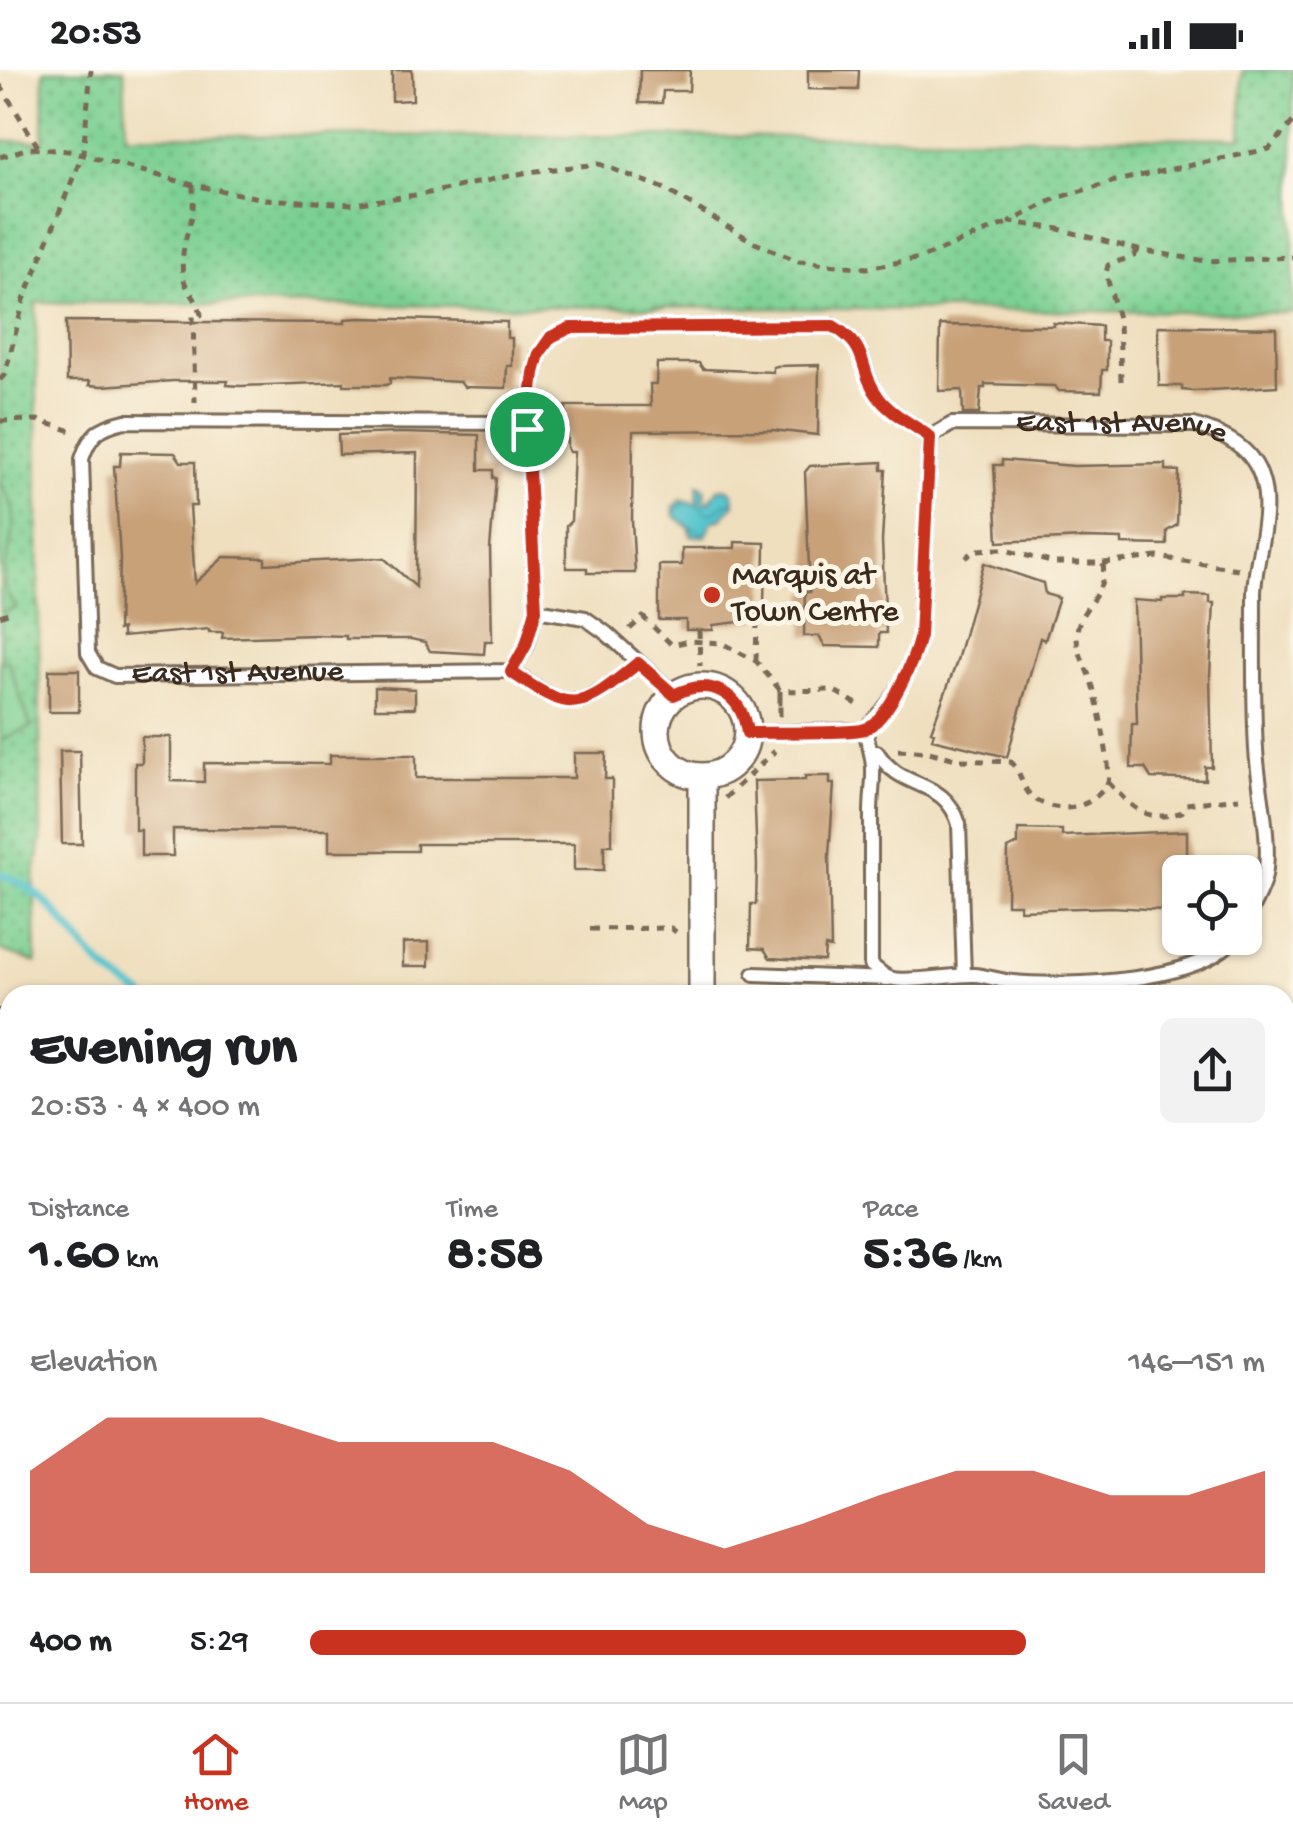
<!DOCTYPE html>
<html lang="en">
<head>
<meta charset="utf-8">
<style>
	body { margin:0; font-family:"Gochi Hand",sans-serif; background:#f2f2f2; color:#202124; height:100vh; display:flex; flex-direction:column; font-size:38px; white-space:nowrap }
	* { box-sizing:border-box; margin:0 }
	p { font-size:32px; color:#757577 }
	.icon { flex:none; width:55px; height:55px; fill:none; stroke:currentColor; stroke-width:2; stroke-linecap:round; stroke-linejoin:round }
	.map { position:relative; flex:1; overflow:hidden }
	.side { position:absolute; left:0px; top:915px; width:1295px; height:718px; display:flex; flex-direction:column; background:#fff; border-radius:30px 30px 0 0; box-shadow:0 2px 8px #0004 }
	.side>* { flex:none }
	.buttons { position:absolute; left:1162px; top:785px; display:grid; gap:20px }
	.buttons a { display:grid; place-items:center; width:100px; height:100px; border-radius:15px; background:#fff; box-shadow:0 2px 8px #0004; font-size:50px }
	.pin { position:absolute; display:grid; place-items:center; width:85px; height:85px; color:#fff; margin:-42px; border:5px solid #fff; border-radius:50%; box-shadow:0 2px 10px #0007 }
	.round { display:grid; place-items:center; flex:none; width:105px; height:105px; border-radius:15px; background:#f2f2f2 }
	.summary { display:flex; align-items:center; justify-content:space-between; height:170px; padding:0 30px }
	h1 { font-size:55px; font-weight:700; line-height:75px }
	.stats { display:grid; grid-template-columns:repeat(3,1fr); gap:15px; height:170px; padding:10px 30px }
	.stats div { display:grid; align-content:center }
	.stats b { font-size:50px; font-weight:700 }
	.stats small { font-size:28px; font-weight:400 }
	.stats p { font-size:28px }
	.chart { height:280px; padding:20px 30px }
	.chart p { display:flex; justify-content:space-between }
	.chart svg { width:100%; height:180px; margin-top:10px; fill:#c8321e; opacity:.7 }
	ul { padding:0 30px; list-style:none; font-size:32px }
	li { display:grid; grid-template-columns:160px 120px 1fr; align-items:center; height:75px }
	li i { height:25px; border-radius:12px; background:#c8321e }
	.status { display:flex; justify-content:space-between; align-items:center; height:70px; padding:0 50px; background:#fff; direction:ltr }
	.status svg { height:28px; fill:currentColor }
	.dock { display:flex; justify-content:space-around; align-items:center; height:140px; border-top:2px solid #e0e0e0; background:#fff; font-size:28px; color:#757577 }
	.dock a { display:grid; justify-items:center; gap:5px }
	.dock .selected { color:#c8321e }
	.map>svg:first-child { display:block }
</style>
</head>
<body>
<div class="status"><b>20:53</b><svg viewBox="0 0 49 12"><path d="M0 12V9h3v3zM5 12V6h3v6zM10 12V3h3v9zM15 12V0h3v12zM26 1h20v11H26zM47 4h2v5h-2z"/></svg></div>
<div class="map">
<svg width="1293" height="1632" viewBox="0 0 1293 1632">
	<defs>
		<pattern id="park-dots" width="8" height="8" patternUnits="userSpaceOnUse" patternTransform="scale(2.5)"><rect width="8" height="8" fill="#7cd093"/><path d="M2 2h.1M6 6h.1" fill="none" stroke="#67a977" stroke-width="1.8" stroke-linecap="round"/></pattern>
		<pattern id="water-waves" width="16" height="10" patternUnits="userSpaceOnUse" patternTransform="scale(2.5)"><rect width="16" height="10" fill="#57c4ce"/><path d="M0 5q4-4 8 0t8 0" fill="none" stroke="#499fa7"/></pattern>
	</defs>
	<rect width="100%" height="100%" fill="#fcf5e5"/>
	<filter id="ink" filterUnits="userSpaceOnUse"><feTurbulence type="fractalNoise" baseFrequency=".01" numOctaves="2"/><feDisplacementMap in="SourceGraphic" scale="20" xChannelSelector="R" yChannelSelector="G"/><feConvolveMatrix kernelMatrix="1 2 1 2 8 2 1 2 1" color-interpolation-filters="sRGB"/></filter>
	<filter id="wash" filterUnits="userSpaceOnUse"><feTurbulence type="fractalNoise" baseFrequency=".0048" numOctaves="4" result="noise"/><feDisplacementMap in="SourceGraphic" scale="40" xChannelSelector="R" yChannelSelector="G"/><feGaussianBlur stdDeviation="2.25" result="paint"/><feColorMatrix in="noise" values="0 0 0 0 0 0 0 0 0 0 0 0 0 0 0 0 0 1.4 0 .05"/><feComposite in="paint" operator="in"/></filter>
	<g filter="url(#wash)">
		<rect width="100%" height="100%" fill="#efdfbf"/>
		<path fill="#dccfb1" d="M 0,999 L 5,1034 L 6,1207 L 6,1488 L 5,1510 L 0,1525 Z
			M 1285,1241 L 1293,1241 L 1293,1554 L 1285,1554 Z"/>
		<path fill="url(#park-dots)" stroke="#5c7d58" stroke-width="2.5" d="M 44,0 L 124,0 L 126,65 L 1241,68 L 1242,0 L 1293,0 L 1293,243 L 36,232 L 41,771 L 34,809 L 36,893 L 0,880 L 0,71 L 43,71 Z"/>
		<path fill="#7cd093" stroke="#5c7d58" stroke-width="2.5" d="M 0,413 C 30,453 2,475 5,516 C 5,524 12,532 16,538 L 0,542 Z
			M 0,591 L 8,591 L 31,657 L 0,670 Z"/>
		<path fill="url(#water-waves)" stroke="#497776" stroke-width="2.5" d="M 698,415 L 705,418 L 704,434 L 710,431 L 718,419 L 726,418 L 733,423 L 734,434 L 722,448 L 712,451 L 705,466 L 691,466 L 690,458 L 675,446 L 674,437 L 682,430 L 697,434 Z"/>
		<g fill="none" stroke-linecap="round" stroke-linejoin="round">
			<path stroke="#57c4ce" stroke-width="8" d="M 0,804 C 50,820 68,864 104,898 C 116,909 130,917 143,925"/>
		</g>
		<g id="blocks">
			<path fill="#c8a179" d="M 392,0 L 412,0 L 413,30 L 392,31 Z
				M 640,0 L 690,0 L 689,21 L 663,21 L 662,33 L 639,33 Z
				M 808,0 L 859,0 L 858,20 L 808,19 Z
				M 361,248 L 507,252 L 507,268 L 512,268 L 512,296 L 507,296 L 506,318 L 464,317 L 460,312 L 390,308 L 390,313 L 386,315 L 344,315 L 344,312 L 240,316 L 227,315 L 228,311 L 173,311 L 102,316 L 89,315 L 90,311 L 67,311 L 66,251 L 345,253 L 345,249 Z
				M 1053,253 L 1101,256 L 1101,271 L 1107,271 L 1107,300 L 1102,300 L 1101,322 L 1059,321 L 1055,316 L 985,314 L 985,318 L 981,318 L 979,344 L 963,344 L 962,320 L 939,321 L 940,255 L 1054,256 Z
				M 1158,256 L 1276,258 L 1277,316 L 1194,321 L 1182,320 L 1182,316 L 1159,316 Z
				M 657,293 L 699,293 L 703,299 L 773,302 L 773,297 L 777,296 L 819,295 L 818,365 L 772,360 L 633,361 L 632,450 L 635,503 L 587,503 L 587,498 L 566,498 L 566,456 L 571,451 L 574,382 L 569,382 L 567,377 L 566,336 L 651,336 L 650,314 L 656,314 Z
				M 400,363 L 479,365 L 479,400 L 493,400 L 493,408 L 496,408 L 490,479 L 492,571 L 485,571 L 484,584 L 430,581 L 425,572 L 411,569 L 346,569 L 346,566 L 315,565 L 222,568 L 223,562 L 209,562 L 209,559 L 122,567 L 122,559 L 118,560 L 120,488 L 114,396 L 120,396 L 121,382 L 175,383 L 181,392 L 195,392 L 196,436 L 190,436 L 195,513 L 224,487 L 265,488 L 265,494 L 375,488 L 385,489 L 416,517 L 417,383 L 339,385 L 338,365 Z
				M 1002,390 L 1074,396 L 1166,394 L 1166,400 L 1179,401 L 1177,455 L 1167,461 L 1167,475 L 1122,474 L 1122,469 L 1084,468 L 998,472 L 994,395 L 1002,395 Z
				M 882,392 L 882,400 L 886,400 L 882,471 L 886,563 L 879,563 L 879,577 L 825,576 L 819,566 L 804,566 L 805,522 L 810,522 L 805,402 L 810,396 Z
				M 735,472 L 765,473 L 764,537 L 757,537 L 757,550 L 713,555 L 713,560 L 686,560 L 686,550 L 659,550 L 659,495 L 682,495 L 682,478 L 735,478 Z
				M 984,493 L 1043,513 L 1045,524 L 1059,528 L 1045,570 L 1040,568 L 1007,687 L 932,669 L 934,662 L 931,661 L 956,594 Z
				M 1185,525 L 1210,526 L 1210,533 L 1214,533 L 1210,605 L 1212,697 L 1205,697 L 1205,710 L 1151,708 L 1145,698 L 1131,698 L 1132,654 L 1137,654 L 1134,530 L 1162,532 L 1162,529 L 1185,529 Z
				M 49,600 L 79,600 L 79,642 L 49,642 Z
				M 375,617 L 415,619 L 415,638 L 375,638 Z
				M 142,667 L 171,667 L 171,711 L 204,712 L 204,693 L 330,694 L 330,685 L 416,685 L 416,708 L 574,708 L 574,683 L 606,683 L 605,709 L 612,709 L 612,775 L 604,775 L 604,800 L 574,800 L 574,774 L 417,774 L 417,781 L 329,781 L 329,760 L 173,759 L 173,786 L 141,786 L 141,760 L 135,760 L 135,693 L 142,693 Z
				M 60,681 L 80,681 L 82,774 L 62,774 Z
				M 805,706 L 830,706 L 830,714 L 834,714 L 829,785 L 831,878 L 825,877 L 824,891 L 770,888 L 764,879 L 750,878 L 751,834 L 756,834 L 757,796 L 754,711 L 805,710 Z
				M 1018,759 L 1062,760 L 1062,766 L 1187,761 L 1187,802 L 1180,802 L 1180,841 L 1112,837 L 1020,840 L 1020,834 L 1007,834 L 1008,779 L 1018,774 Z
				M 429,872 L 429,896 L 403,896 L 403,873 Z"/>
		</g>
	</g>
	<g filter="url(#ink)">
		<use href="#blocks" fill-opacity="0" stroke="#7a6956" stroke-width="2.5"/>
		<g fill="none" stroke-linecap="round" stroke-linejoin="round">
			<g stroke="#7a6956" stroke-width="18">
				<g id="lane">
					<path id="s1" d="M 527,359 L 508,353 L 125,351 C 99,357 90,364 82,389 L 88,583 L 97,598 L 115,606 L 511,601 L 527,575 L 536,540 L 527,359 L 534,303 L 539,284 L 551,267 L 570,258 L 833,256 C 872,279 857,297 879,328 C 892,344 914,355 930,367 L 952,354 L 1194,355 C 1224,364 1253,377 1262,410 C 1273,446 1254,489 1254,525 C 1254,576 1253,628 1256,679 C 1258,718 1273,773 1264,810 C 1260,824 1251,839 1245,852"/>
					<path d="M 930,367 L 920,566 C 911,601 892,636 864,660 C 880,703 870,710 871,752 C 871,800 871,847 871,895 C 876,898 883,906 890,908 C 905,914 955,904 975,905 C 987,906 1000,911 1013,912 C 1066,917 1201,913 1234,868"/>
					<path d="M 536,540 L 585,548 L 606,563 L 675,625"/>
					<path d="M 511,601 C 574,645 581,640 638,593"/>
					<path d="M 747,663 L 864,660 L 867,664"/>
					<path d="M 877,682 C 902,723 944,706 959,754 L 964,905"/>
					<path d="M 754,904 L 888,909"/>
					<path d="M 1285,1010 L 1293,1008"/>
					<path d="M 1285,1270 L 1293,1270"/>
					<path d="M 1285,1411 L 1293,1416"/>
					<path d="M 412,1632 L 413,1622"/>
				</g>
			</g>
			<g stroke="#7a6956" stroke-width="30">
				<path id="street" d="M657 661a45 45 0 1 1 90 0a45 45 0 1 1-90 0Z
					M 702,925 L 702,707
					M 23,1622 L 23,1632"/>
			</g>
			<g stroke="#7a6956" stroke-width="40">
				<path id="secondary" d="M 0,958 L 10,963
					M 1285,1222 L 1293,1222"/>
			</g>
			<g stroke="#7a6956" stroke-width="45">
				<path id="primary" d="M 0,1570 L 10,1570
					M 1285,1580 L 1293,1580"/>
			</g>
			<path stroke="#7a6956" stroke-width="5" stroke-dasharray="8 8" stroke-linecap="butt" d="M 0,15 L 40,80
				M 1293,52 L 1269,79 L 1115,111 L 1057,128 L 1010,152 L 1059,159 L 1138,180 L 1206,191 L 1293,187
				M 0,87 L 29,78 L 69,81 L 193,115 L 264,129 L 353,134 L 429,123 L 528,102 L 599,94 L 663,118 L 755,173 L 798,191 L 867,198 L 921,188 L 1010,152
				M 193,115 C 193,125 194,137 192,147 C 186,166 179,189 184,210 C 188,223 199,230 201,245 L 193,246 L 195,332
				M 0,310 L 5,304 L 24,230 L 83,83 L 91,0
				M 1121,311 L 1119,252 L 1106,203 L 1108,195 L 1134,186 L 1138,180
				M 0,351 L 37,350 L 75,362
				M 1103,493 L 1157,487 L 1238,499
				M 0,546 L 10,542
				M 630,559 L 643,547 L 672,575 L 689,571 L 721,573 L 756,591 L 780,620 L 780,644 L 780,621 L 833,620 L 862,637
				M 699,560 L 700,596
				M 756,591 L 757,550
				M 898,680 L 929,682 L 960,690 L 1011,692 C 1022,701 1020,719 1035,729 C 1050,739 1070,741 1086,733 C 1094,729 1104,721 1108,712 C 1112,700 1097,628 1092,614 C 1087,598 1076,581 1077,563 C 1078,537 1108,526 1103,493 L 1054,493 L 1002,479 L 975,480 L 966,488
				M 1108,712 C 1130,735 1144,755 1182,742 L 1186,734 L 1239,728
				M 725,728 L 775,681
				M 590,859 L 671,858 L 676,862
				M 1285,1112 L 1293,1161
				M 1285,1513 L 1293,1511"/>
			<use href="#lane" stroke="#fff" stroke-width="12"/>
			<use href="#street" stroke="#fff" stroke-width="25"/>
			<use href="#secondary" stroke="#fff" stroke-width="35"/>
			<use href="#primary" stroke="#fff" stroke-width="40"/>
		</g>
	</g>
	<g fill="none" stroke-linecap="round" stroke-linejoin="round" filter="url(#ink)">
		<g stroke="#fff" stroke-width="20">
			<path id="route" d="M 833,256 C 872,279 856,297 879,328 C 891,344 914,355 930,367 L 920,566 C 914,590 889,649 865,659 C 853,664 767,662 747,663 C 742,623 710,606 674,625 L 638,593 C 581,640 574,645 511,602 L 526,575 L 536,540 L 527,359 L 534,303 L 539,284 L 551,267 L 570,258 Z"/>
		</g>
		<use href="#route" stroke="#c8321e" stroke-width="12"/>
	</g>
	<circle fill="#c8321e" stroke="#fcf5e5" stroke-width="4" cx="712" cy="525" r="10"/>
	<g text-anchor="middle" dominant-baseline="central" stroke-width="10" stroke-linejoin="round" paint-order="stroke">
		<g font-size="32" fill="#3b2a1e" stroke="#fcf5e5">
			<text stroke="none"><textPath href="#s1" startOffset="2068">East 1st Avenue</textPath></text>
			<text stroke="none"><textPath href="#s1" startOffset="818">East 1st Avenue</textPath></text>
		</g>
		<g font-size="32" fill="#3b2a1e" stroke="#fcf5e5" text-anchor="start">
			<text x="732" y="507">Marquis at<tspan x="732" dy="37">Town Centre</tspan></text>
		</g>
	</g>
</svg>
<div class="buttons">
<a><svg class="icon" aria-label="locate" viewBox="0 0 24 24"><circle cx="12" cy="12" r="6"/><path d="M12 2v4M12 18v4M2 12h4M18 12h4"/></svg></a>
</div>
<div class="pin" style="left:527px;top:359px;background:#1e9e55"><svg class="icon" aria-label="arrive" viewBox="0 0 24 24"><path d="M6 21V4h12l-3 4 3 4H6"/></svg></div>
<section class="side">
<div class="summary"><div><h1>Evening run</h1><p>20:53 · 4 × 400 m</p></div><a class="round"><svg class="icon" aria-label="share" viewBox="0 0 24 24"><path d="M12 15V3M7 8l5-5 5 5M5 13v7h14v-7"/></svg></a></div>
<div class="stats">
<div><p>Distance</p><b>1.60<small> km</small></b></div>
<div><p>Time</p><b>8:58</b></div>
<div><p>Pace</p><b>5:36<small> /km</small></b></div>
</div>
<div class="chart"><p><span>Elevation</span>146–151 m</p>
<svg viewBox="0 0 160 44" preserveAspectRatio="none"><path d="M0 44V19L10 6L20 6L30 6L40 12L50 12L60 12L70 19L80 32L90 38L100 32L110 25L120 19L130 19L140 25L150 25L160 19V44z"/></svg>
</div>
<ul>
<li><b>400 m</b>5:29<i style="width:75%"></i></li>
</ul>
</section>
</div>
<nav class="dock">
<a class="selected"><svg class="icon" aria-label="home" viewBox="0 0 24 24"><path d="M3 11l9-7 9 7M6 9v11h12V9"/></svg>Home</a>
<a><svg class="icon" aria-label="map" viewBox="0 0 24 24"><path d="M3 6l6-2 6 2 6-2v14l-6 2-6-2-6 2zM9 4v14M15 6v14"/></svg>Map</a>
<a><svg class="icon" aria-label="saved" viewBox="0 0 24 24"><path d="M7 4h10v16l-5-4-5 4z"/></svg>Saved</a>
</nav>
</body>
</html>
